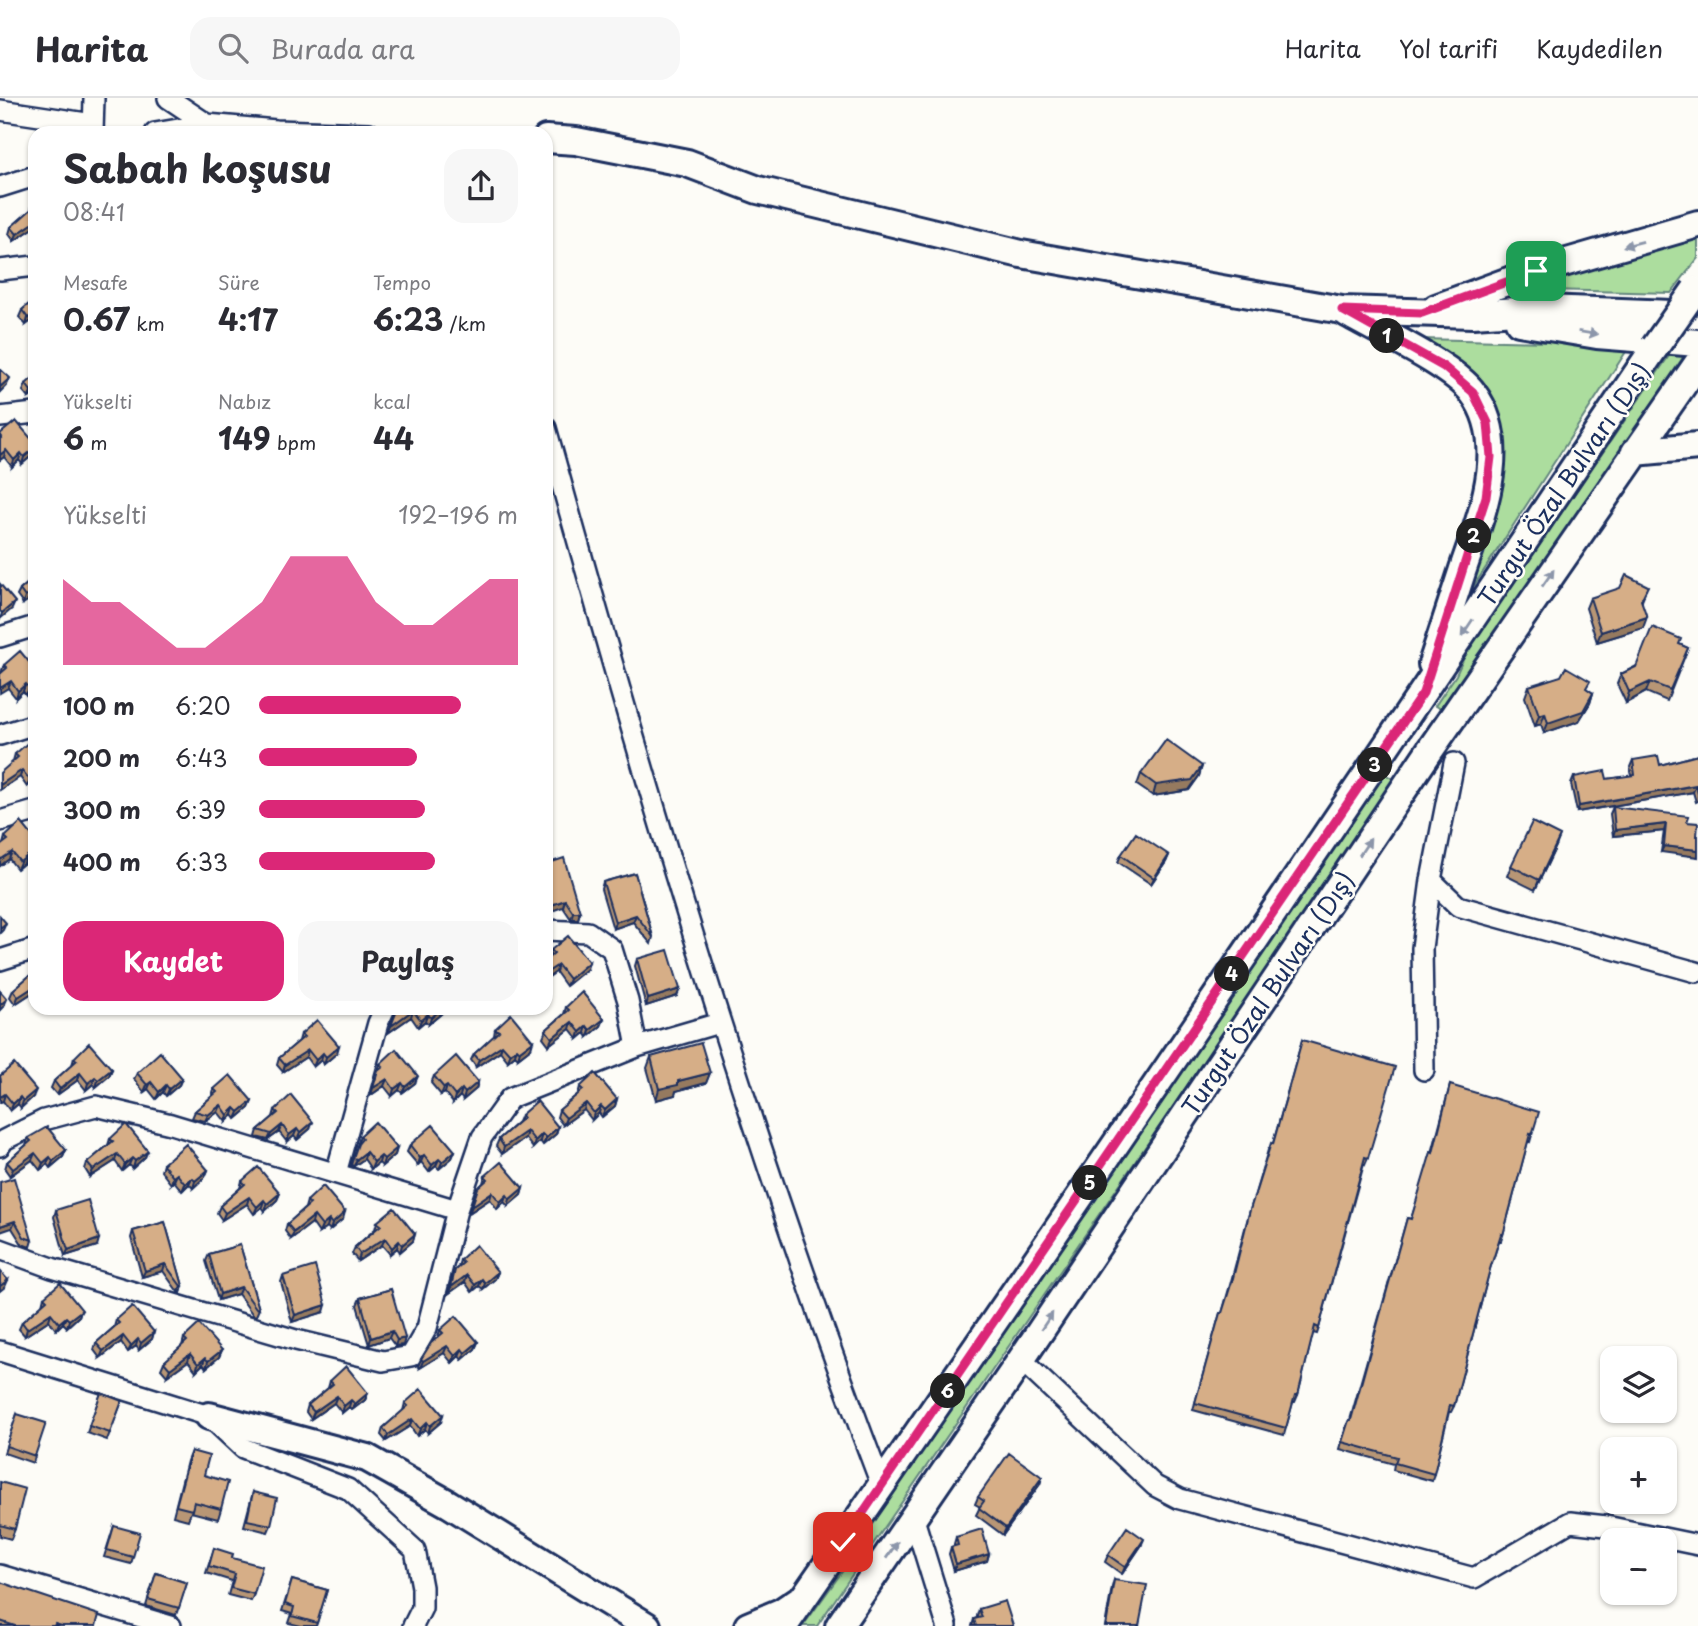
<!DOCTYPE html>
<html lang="tr">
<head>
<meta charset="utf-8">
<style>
	body { margin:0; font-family:"Playpen Sans",sans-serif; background:#f7f7f7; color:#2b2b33; height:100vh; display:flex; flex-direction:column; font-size:26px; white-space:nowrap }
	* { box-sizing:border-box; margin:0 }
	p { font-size:23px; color:#7c7c81 }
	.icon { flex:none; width:38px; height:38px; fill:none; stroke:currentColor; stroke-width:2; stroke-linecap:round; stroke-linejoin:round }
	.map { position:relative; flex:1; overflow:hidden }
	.side { position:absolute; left:28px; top:28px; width:525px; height:889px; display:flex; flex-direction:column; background:#fff; border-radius:21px; box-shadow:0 2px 5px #0004 }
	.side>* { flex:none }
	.tools { position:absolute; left:1600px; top:1248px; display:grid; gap:14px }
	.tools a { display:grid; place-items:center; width:77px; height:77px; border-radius:14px; background:#fff; box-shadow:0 2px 5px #0004; font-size:35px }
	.pin { position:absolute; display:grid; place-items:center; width:60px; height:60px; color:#fff; margin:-30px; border-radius:14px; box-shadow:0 4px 10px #0006 }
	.km { position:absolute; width:35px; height:35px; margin:-18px; border-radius:50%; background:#222; color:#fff; font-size:19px; line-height:35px; text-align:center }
	.round { display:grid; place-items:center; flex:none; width:74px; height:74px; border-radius:21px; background:#f7f7f7 }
	.summary { display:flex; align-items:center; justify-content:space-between; height:119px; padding:0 35px }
	h1 { font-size:38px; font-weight:700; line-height:52px }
	.stats { display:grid; grid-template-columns:repeat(3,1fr); gap:10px; height:119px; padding:7px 35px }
	.stats div { display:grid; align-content:center }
	.stats b { font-size:30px; font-weight:700 }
	.stats small { font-size:19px; font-weight:400 }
	.stats p { font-size:19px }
	.chart { height:196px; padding:14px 35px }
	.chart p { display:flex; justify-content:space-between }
	.chart svg { width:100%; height:126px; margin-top:7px; fill:#db2777; opacity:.7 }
	.action { display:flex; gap:14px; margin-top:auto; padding:14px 35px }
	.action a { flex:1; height:80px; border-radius:21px; background:#db2777; color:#fff; font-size:28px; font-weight:700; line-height:80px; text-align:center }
	.action a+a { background:#f7f7f7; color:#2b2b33 }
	ul { padding:0 35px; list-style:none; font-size:23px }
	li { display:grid; grid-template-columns:112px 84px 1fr; align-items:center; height:52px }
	li i { height:18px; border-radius:9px; background:#db2777 }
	header { display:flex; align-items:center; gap:42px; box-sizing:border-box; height:98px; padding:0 35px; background:#fff; border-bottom:2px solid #e1e1e2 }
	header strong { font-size:33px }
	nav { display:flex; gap:38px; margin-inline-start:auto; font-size:24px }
	.search { width:490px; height:63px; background:#f7f7f7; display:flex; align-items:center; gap:18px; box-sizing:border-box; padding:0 24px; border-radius:21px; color:#7c7c81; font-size:26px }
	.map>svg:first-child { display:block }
</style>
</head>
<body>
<header>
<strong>Harita</strong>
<div class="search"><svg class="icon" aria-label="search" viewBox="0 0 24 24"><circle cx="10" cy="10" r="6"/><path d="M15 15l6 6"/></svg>Burada ara</div>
<nav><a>Harita</a><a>Yol tarifi</a><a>Kaydedilen</a></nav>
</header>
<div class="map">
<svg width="1698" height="1528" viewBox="0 0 1698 1528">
	<rect width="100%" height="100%" fill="#fdfcf7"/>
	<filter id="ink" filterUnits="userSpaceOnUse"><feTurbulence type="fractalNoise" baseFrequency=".0143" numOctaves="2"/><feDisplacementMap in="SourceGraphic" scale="14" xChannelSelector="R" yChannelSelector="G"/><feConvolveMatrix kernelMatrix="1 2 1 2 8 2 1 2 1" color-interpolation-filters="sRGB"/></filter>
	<g filter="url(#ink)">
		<path fill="#acdd9e" stroke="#64867e" stroke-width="2" d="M 1698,136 L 1698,160 L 1671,195 L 1508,191 Z
			M 1420,241 L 1631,246 L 1457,514 L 1499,336 Z
			M 1673,252 L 1688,252 L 1444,613 L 1435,608 L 1456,577 L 1468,551 Z
			M 1382,674 L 1396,683 L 817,1528 L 803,1528 L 847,1467 L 870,1427 Z"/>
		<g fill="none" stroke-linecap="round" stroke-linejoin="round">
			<g stroke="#1b2f5e" stroke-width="24">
				<path id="street" d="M 168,0 L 207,26 L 276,32 L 369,35
					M 0,12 L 93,26
					M 93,35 L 94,0
					M 155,35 L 207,26
					M 0,89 L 35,78
					M 0,172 L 35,168
					M 0,319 L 35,315
					M 546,330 C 645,687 750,1043 882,1389
					M 0,539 L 35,528
					M 0,637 L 35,626
					M 0,723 L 35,713
					M 1431,782 L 1458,808 L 1696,874
					M 546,832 L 588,834 L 612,851 L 628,903 L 637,949
					M 0,862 L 35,851
					M 1424,972 L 1422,850 L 1431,782 L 1454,665
					M 0,1048 L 4,1042 L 44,1022 L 96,1008 L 171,1026 L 457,1112
					M 336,1075 L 378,925 L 385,910
					M 0,1151 L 52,1170 L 296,1242 L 383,1263 L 411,1258 L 427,1230 L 457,1112 L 482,1039 L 510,1000 L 637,949 L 719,925
					M 0,1253 L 209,1318 L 243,1350 L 348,1391 L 415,1452 L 422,1489 L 422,1510 L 413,1528
					M 1021,1262 L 1155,1388 L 1180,1401 L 1474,1480 L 1570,1424 L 1606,1428 L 1698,1447
					M 914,1421 L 947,1528
					M 0,1477 L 171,1528"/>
			</g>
			<g stroke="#1b2f5e" stroke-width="32">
				<path id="secondary" d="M 546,41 L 576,43 L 687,65 L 758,92 L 1021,156 L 1342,212 L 1473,216 L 1544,211 L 1698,217
					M 1436,210 L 1536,173 L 1698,126
					M 1347,215 C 1378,233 1454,268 1473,295 C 1512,347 1480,420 1462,474 C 1452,505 1442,535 1432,566
					M 1519,224 L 1597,237 L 1698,245
					M 1635,354 L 1698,348
					M 209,1318 L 367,1360 L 449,1406 L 647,1528
					M 748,1528 L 781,1514 L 799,1502
					M 784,1528 C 1078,1105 1367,678 1655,249
					M 839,1528 L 1021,1262 L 1430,652 L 1698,265"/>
			</g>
			<use href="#street" stroke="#fdfcf7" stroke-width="19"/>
			<use href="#secondary" stroke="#fdfcf7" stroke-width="26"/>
			<g stroke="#1b2f5e" stroke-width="32" stroke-linecap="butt">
				<path id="secondary-bridge" d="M 1655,249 L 1695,192"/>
			</g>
			<use href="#secondary-bridge" stroke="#fdfcf7" stroke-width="26"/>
		</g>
		<path fill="#b89674" stroke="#1b2f5e" stroke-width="2" d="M 35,103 L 35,129 L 14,143 L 9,136 L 11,129 L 31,112 L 33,104 Z
			M 35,201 L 35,220 L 26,227 L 19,219 L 22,212 Z
			M 26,286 L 35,296 L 29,300 L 23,293 Z
			M 0,336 L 35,355 L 22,366 L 19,362 L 12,369 L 4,359 L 0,362 Z
			M 35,479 L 23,506 L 17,498 L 20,492 Z
			M 1644,498 L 1642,503 L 1643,530 L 1597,544 L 1586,510 L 1590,500 Z
			M 1679,546 L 1688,550 L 1667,603 L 1646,594 L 1626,605 L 1617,586 L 1621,576 Z
			M 4,567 L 35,589 L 26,597 L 23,593 L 16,600 L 8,590 L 1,574 Z
			M 1529,588 L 1587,591 L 1593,595 L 1590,605 L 1579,623 L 1544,635 L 1541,626 L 1535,628 L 1525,599 Z
			M 35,646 L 35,682 L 27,689 L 20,679 L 13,663 L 15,656 Z
			M 1698,657 L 1698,703 L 1696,704 L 1693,694 L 1577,714 L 1571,686 L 1574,679 L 1607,681 L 1632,678 L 1630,669 L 1633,662 L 1660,667 Z
			M 1202,668 L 1199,678 L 1189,692 L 1153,698 L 1137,687 L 1141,676 Z
			M 1613,709 L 1687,724 L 1697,738 L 1661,754 L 1664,733 L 1613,738 L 1610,716 Z
			M 5,739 L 35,762 L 28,768 L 24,765 L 17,771 L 9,761 L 0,768 L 0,748 L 3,746 Z
			M 1556,748 L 1535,792 L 1507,778 L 1511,768 Z
			M 1121,757 L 1169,757 L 1166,764 L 1151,786 L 1118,764 Z
			M 546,766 L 580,814 L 578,821 L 571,821 L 563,809 Z
			M 635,775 L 653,839 L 651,846 L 633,824 L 613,831 L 601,791 L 603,784 Z
			M 551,852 L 587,871 L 566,888 L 556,874 L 549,859 Z
			M 637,861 L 677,898 L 646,908 L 635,868 Z
			M 35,867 L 35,893 L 15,906 L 10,899 L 13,892 L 33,875 Z
			M 566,909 L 604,921 L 601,928 L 588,939 L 585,935 L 578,941 L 570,931 L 549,947 L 543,939 L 546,932 L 564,916 Z
			M 398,910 L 441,916 L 429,926 L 425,923 L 418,929 L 411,919 L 388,935 Z
			M 495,931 L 531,950 L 518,960 L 515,957 L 508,963 L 500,953 L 476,969 L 471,962 L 474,956 L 494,938 Z
			M 301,936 L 337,955 L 324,966 L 321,962 L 313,969 L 306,959 L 283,974 L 277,967 L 279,960 L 299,943 Z
			M 1302,942 L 1368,1060 L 1365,1067 L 1364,1066 L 1319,1230 L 1317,1236 L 1313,1235 L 1298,1297 L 1295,1304 L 1293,1304 L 1284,1337 L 1193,1312 L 1218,1222 L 1220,1215 L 1222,1215 L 1230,1187 L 1248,1119 L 1268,1052 L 1273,1045 Z
			M 651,959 L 710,975 L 706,985 L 676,993 L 675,997 L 656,1002 L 647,970 Z
			M 74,960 L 112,971 L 109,978 L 96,989 L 93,986 L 86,992 L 78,982 L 57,997 L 51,990 L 54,983 L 72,967 Z
			M 380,966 L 415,985 L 402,995 L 399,992 L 392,998 L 384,988 L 371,997 Z
			M 137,975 L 182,980 L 179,987 L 166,998 L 163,994 L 156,1001 L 148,991 L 144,994 L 134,981 Z
			M 0,978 L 33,999 L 21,1010 L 18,1006 L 10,1013 L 3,1003 L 0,1004 Z
			M 434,978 L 478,984 L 476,991 L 463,1002 L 460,998 L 453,1005 L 445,995 L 441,997 L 431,985 Z
			M 1450,987 L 1532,1037 L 1530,1044 L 1528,1043 L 1503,1137 L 1501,1143 L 1499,1143 L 1490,1171 L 1454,1308 L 1451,1314 L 1449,1314 L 1432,1383 L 1393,1372 L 1394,1366 L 1340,1351 L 1346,1328 L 1349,1322 L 1350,1322 L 1405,1127 L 1407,1120 L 1411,1121 L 1432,1055 Z
			M 580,989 L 617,1001 L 615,1008 L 602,1019 L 599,1015 L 592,1022 L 584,1012 L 563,1027 L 557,1019 L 559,1012 L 578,996 Z
			M 214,991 L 252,1003 L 249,1010 L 236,1021 L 233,1017 L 226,1024 L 218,1014 L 205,1023 L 192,1020 L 195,1013 L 212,998 Z
			M 275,1012 L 310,1031 L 297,1042 L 294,1038 L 287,1044 L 279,1034 L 268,1042 L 256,1039 L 258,1032 L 273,1019 Z
			M 521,1017 L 558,1029 L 556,1036 L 543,1047 L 540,1043 L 533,1050 L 525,1040 L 502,1056 L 496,1048 L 499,1041 L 518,1024 Z
			M 360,1038 L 397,1050 L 395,1057 L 382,1068 L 379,1065 L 371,1071 L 364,1061 L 354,1068 L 351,1067 Z
			M 28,1040 L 66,1052 L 63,1059 L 50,1070 L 47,1066 L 40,1072 L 32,1062 L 10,1078 L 5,1071 L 7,1064 L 26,1047 Z
			M 110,1041 L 145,1059 L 133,1070 L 129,1067 L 122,1073 L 115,1063 L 90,1079 L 85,1071 L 87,1065 L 108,1047 Z
			M 410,1047 L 455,1053 L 452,1060 L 439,1071 L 436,1068 L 429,1074 L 421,1064 L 418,1067 L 407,1054 Z
			M 163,1066 L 208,1072 L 205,1079 L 193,1090 L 189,1086 L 182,1093 L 174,1083 L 171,1086 L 161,1073 Z
			M 485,1078 L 523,1090 L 521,1097 L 508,1108 L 504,1104 L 497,1111 L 490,1101 L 469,1115 L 478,1090 L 483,1085 Z
			M 242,1083 L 280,1095 L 277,1102 L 265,1113 L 262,1109 L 254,1116 L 247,1106 L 222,1122 L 217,1115 L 220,1108 L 240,1090 Z
			M 0,1084 L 32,1142 L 30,1149 L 22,1146 L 12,1130 Z
			M 307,1103 L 343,1121 L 330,1132 L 327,1129 L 319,1135 L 312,1125 L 291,1141 L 285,1133 L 287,1126 L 305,1110 Z
			M 56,1112 L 97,1148 L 65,1158 L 54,1119 Z
			M 165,1124 L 183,1188 L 181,1195 L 178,1194 L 163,1173 L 142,1179 L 131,1140 L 133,1133 Z
			M 377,1124 L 415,1136 L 413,1143 L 400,1154 L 397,1150 L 390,1156 L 382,1147 L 358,1163 L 352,1156 L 355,1149 L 375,1131 Z
			M 240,1147 L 259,1211 L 256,1218 L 253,1217 L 238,1196 L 218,1202 L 206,1163 L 209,1156 Z
			M 460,1162 L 498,1174 L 495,1181 L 483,1191 L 479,1188 L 472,1194 L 465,1184 L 448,1196 L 453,1178 L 455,1172 L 458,1169 Z
			M 283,1178 L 324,1214 L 292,1224 L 281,1184 Z
			M 391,1191 L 403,1247 L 395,1248 L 389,1240 L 369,1247 L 357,1207 L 360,1200 Z
			M 44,1199 L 79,1218 L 67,1229 L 63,1225 L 56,1232 L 49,1222 L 25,1238 L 19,1231 L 22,1224 L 42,1207 Z
			M 116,1222 L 154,1234 L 152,1241 L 139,1252 L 136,1248 L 128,1254 L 121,1244 L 100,1260 L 94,1252 L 96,1245 L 114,1229 Z
			M 440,1232 L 478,1244 L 475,1251 L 462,1262 L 459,1258 L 452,1265 L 444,1255 L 420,1270 L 418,1268 L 421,1261 L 438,1239 Z
			M 184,1240 L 222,1252 L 219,1259 L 206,1270 L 203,1266 L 196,1273 L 188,1263 L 167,1278 L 161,1271 L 164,1264 L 182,1248 Z
			M 330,1283 L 368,1295 L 365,1302 L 352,1312 L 349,1309 L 342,1315 L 334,1305 L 311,1321 L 306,1314 L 308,1307 L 328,1290 Z
			M 101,1295 L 122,1303 L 107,1342 L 87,1335 Z
			M 405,1305 L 441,1324 L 428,1335 L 425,1331 L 417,1338 L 410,1328 L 386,1343 L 381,1337 L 383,1330 L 403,1313 Z
			M 17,1316 L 35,1358 L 33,1365 L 4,1355 Z
			M 191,1353 L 221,1411 L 218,1421 L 191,1414 L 188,1422 L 173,1418 L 187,1363 Z
			M 1042,1379 L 1040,1386 L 1003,1437 L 976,1417 L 980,1409 L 975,1406 L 978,1399 Z
			M 0,1384 L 15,1431 L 11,1441 L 0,1438 Z
			M 253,1394 L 271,1427 L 268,1434 L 244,1428 Z
			M 114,1428 L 133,1459 L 131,1466 L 104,1459 Z
			M 956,1439 L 989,1456 L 987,1463 L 954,1473 L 949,1456 L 951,1449 L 954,1448 L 954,1446 Z
			M 1141,1448 L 1122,1476 L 1105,1464 L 1108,1457 Z
			M 214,1450 L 232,1460 L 254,1496 L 251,1503 L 228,1497 L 232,1483 L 206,1475 Z
			M 156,1475 L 187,1485 L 176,1517 L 146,1508 Z
			M 292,1482 L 327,1492 L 316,1528 L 301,1528 L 289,1525 L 292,1516 L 282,1513 Z
			M 1114,1482 L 1139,1528 L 1105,1528 L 1112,1489 Z
			M 0,1484 L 96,1528 L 0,1528 Z
			M 979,1511 L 1013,1528 L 972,1528 L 974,1521 L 977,1520 L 977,1518 Z"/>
		<path fill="#967a5e" stroke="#1b2f5e" stroke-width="2" d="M 35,124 L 35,129 L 14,143 L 17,136 Z
			M 35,215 L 35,220 L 26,227 L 28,220 Z
			M 10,280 L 7,287 L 0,294 L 0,289 Z
			M 35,291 L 35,296 L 29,300 L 31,293 Z
			M 35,350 L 35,355 L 22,366 L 24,359 Z
			M 6,352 L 4,359 L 0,362 L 0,357 Z
			M 21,355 L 19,362 L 12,369 L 14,362 Z
			M 35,492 L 35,498 L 23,506 L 25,499 Z
			M 15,504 L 12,511 L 0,521 L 2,515 Z
			M 1647,519 L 1643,530 L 1597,544 L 1601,534 Z
			M 11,583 L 8,590 L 0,595 L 0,590 Z
			M 1650,584 L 1646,594 L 1626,605 L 1629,594 Z
			M 35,585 L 35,589 L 26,597 L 29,590 Z
			M 26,586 L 23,593 L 16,600 L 18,593 Z
			M 1593,595 L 1590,605 L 1579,623 L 1544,635 L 1548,625 Z
			M 1545,615 L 1541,626 L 1535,628 L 1539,617 Z
			M 1202,668 L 1199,678 L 1189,692 L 1153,698 L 1156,687 Z
			M 22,672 L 20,679 L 0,692 L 0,687 Z
			M 35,677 L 35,682 L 27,689 L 30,682 Z
			M 1696,687 L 1693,694 L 1577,714 L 1579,708 Z
			M 1666,726 L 1664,733 L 1613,738 L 1615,732 Z
			M 1560,738 L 1556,748 L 1535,792 L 1539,782 Z
			M 1664,748 L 1698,752 L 1698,759 L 1661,754 Z
			M 12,754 L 9,761 L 0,768 L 0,762 Z
			M 35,757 L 35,762 L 28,768 L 30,762 Z
			M 1169,757 L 1166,764 L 1151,786 L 1154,780 Z
			M 27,758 L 24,765 L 17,771 L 20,764 Z
			M 565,802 L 563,809 L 546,815 L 546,809 Z
			M 573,814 L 580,814 L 578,821 L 571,821 Z
			M 636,817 L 633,824 L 613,831 L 615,824 Z
			M 6,825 L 3,832 L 0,835 L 0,830 Z
			M 589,864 L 587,871 L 566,888 L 569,881 Z
			M 558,867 L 556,874 L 546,881 L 546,875 Z
			M 35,888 L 35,893 L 15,906 L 18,899 Z
			M 680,891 L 677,898 L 646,908 L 648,901 Z
			M 7,901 L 4,908 L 0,912 L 0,907 Z
			M 442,910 L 443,910 L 441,916 L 429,926 L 431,920 Z
			M 413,912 L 411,919 L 388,935 L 391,928 Z
			M 428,916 L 425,923 L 418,929 L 421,922 Z
			M 604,921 L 601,928 L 588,939 L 590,932 Z
			M 572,924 L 570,931 L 549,947 L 552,940 Z
			M 587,928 L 585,935 L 578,941 L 580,934 Z
			M 533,943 L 531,950 L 518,960 L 520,953 Z
			M 502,947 L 500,953 L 476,969 L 479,962 Z
			M 339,948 L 337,955 L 324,966 L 326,959 Z
			M 517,950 L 515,957 L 508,963 L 510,956 Z
			M 308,952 L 306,959 L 283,974 L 285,967 Z
			M 323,955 L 321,962 L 313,969 L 316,962 Z
			M 112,971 L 109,978 L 96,989 L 98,982 Z
			M 80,975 L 78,982 L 57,997 L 60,991 Z
			M 710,975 L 706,985 L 676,993 L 675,997 L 656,1002 L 659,991 L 678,983 Z
			M 418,978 L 415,985 L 402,995 L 405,989 Z
			M 95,979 L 93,986 L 86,992 L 88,985 Z
			M 182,980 L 179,987 L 166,998 L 169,991 Z
			M 387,981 L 384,988 L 371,997 L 373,990 Z
			M 151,984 L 148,991 L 144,994 L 147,987 Z
			M 478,984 L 476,991 L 463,1002 L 465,995 Z
			M 402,985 L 399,992 L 392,998 L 394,991 Z
			M 166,987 L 163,994 L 156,1001 L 159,994 Z
			M 447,988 L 445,995 L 441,997 L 444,990 Z
			M 462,991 L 460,998 L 453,1005 L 455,998 Z
			M 36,992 L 33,999 L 21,1010 L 23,1003 Z
			M 5,996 L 3,1003 L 0,1004 L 0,999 Z
			M 20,999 L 18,1006 L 10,1013 L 13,1006 Z
			M 617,1001 L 615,1008 L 602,1019 L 605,1012 Z
			M 252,1003 L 249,1010 L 236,1021 L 239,1014 Z
			M 586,1005 L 584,1012 L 563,1027 L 566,1020 Z
			M 221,1007 L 218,1014 L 205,1023 L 208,1017 Z
			M 601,1008 L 599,1015 L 592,1022 L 594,1015 Z
			M 235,1010 L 233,1017 L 226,1024 L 228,1017 Z
			M 313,1024 L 310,1031 L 297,1042 L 300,1035 Z
			M 282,1027 L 279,1034 L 268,1042 L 271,1036 Z
			M 558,1029 L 556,1036 L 543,1047 L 546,1040 Z
			M 297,1031 L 294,1038 L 287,1044 L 289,1037 Z
			M 527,1033 L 525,1040 L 502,1056 L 504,1049 Z
			M 542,1036 L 540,1043 L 533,1050 L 535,1043 Z
			M 397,1050 L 395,1057 L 382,1068 L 384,1061 Z
			M 66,1052 L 63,1059 L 50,1070 L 53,1063 Z
			M 148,1053 L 145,1059 L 133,1070 L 135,1063 Z
			M 455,1053 L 452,1060 L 439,1071 L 442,1064 Z
			M 366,1054 L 364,1061 L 354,1068 L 357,1061 Z
			M 35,1055 L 32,1062 L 10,1078 L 13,1071 Z
			M 117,1056 L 115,1063 L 90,1079 L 93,1072 Z
			M 424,1057 L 421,1064 L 418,1067 L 420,1060 Z
			M 381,1058 L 379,1065 L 371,1071 L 374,1064 Z
			M 50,1059 L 47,1066 L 40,1072 L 43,1065 Z
			M 132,1060 L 129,1067 L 122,1073 L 125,1066 Z
			M 439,1061 L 436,1068 L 429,1074 L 432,1067 Z
			M 208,1072 L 205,1079 L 193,1090 L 195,1083 Z
			M 177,1076 L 174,1083 L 171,1086 L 173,1079 Z
			M 192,1080 L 189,1086 L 182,1093 L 185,1086 Z
			M 523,1090 L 521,1097 L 508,1108 L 510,1101 Z
			M 492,1094 L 490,1101 L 469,1115 L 472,1108 Z
			M 280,1095 L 277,1102 L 265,1113 L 267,1106 Z
			M 507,1097 L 504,1104 L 497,1111 L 500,1104 Z
			M 249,1099 L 247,1106 L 222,1122 L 225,1115 Z
			M 264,1102 L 262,1109 L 254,1116 L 257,1109 Z
			M 345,1114 L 343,1121 L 330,1132 L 332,1126 Z
			M 314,1118 L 312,1125 L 291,1141 L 294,1134 Z
			M 329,1122 L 327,1129 L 319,1135 L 322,1128 Z
			M 15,1123 L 12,1130 L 0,1134 L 0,1128 Z
			M 415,1136 L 413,1143 L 400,1154 L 402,1147 Z
			M 385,1140 L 382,1147 L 358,1163 L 360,1156 Z
			M 99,1141 L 97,1148 L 65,1158 L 68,1152 Z
			M 399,1143 L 397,1150 L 390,1156 L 392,1150 Z
			M 165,1166 L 163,1173 L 142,1179 L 145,1173 Z
			M 498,1174 L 495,1181 L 483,1191 L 485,1185 Z
			M 467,1177 L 465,1184 L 448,1196 L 451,1189 Z
			M 482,1181 L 479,1188 L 472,1194 L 475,1187 Z
			M 8,1182 L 5,1189 L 0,1193 L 0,1188 Z
			M 181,1188 L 183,1188 L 181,1195 L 178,1194 Z
			M 241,1189 L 238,1196 L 218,1202 L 220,1196 Z
			M 326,1207 L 324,1214 L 292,1224 L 295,1217 Z
			M 82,1212 L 79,1218 L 67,1229 L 69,1222 Z
			M 51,1215 L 49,1222 L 25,1238 L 27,1231 Z
			M 66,1219 L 63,1225 L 56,1232 L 59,1225 Z
			M 392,1233 L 389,1240 L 369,1247 L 371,1240 Z
			M 154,1234 L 152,1241 L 139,1252 L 141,1245 Z
			M 123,1238 L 121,1244 L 100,1260 L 103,1253 Z
			M 405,1240 L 403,1247 L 395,1248 L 397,1242 Z
			M 138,1241 L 136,1248 L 128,1254 L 131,1248 Z
			M 478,1244 L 475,1251 L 462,1262 L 465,1255 Z
			M 447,1248 L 444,1255 L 420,1270 L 423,1263 Z
			M 462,1251 L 459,1258 L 452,1265 L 455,1258 Z
			M 222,1252 L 219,1259 L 206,1270 L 208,1263 Z
			M 190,1256 L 188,1263 L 167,1278 L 170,1271 Z
			M 205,1260 L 203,1266 L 196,1273 L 198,1266 Z
			M 368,1295 L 365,1302 L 352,1312 L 355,1306 Z
			M 337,1298 L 334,1305 L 311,1321 L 314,1314 Z
			M 351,1302 L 349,1309 L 342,1315 L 344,1308 Z
			M 443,1317 L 441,1324 L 428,1335 L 430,1328 Z
			M 412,1321 L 410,1328 L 386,1343 L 388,1337 Z
			M 427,1324 L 425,1331 L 417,1338 L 420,1331 Z
			M 1042,1379 L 1040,1386 L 1003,1437 L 1006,1430 Z
			M 1144,1441 L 1141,1448 L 1122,1476 L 1125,1469 Z
			M 989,1456 L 987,1463 L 954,1473 L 956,1466 Z"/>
		<path fill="#d6ae87" stroke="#1b2f5e" stroke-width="2" d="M 35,108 L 35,124 L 17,136 L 11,129 Z
			M 35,201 L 35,215 L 28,220 L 22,212 Z
			M 0,271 L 10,280 L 0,289 Z
			M 35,278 L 35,291 L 31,293 L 26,286 Z
			M 16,323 L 35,345 L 35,350 L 24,359 L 21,355 L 14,362 L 6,352 L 0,357 L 0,341 L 2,339 L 0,336 Z
			M 1626,477 L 1648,488 L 1641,502 L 1647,519 L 1601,534 L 1590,500 L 1620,490 Z
			M 35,479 L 35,492 L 25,499 L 20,492 Z
			M 0,486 L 15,504 L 2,515 L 0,513 Z
			M 1652,529 L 1681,541 L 1679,546 L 1688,550 L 1670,592 L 1650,584 L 1629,594 L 1621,576 L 1636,569 Z
			M 20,553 L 35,571 L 35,585 L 29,590 L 26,586 L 18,593 L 11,583 L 0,590 L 0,576 L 7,570 L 4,567 Z
			M 1566,569 L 1590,583 L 1586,590 L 1593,595 L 1583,613 L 1548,625 L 1545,615 L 1539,617 L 1529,588 L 1561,578 Z
			M 31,642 L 35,646 L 35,677 L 30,682 L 22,672 L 0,687 L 0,675 L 18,659 L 15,656 Z
			M 1166,642 L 1202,668 L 1192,682 L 1156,687 L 1141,676 Z
			M 1698,657 L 1698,696 L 1696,687 L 1579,708 L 1574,679 L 1605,673 L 1607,681 L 1635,677 L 1633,662 L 1658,658 L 1660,667 Z
			M 1613,709 L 1689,718 L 1687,724 L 1698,725 L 1697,738 L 1698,738 L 1698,752 L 1664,748 L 1666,726 L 1615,732 Z
			M 21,724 L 35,741 L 35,757 L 30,762 L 27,758 L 20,764 L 12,754 L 0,762 L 0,748 L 8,742 L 5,739 Z
			M 1532,724 L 1560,738 L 1539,782 L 1511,768 Z
			M 1136,735 L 1169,757 L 1154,780 L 1121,757 Z
			M 564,760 L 580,814 L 573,814 L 565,802 L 546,809 L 546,766 Z
			M 635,775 L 653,839 L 636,817 L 615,824 L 603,784 Z
			M 0,818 L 6,825 L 0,830 Z
			M 568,838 L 589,864 L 569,881 L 558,867 L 546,875 L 546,862 L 554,855 L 551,852 Z
			M 668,852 L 680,891 L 648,901 L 637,861 Z
			M 35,873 L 35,888 L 18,899 L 13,892 Z
			M 0,893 L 7,901 L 0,907 Z
			M 582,894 L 604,921 L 590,932 L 587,928 L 580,934 L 572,924 L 552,940 L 546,932 L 569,912 L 566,909 Z
			M 398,910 L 442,910 L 431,920 L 428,916 L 421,922 L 413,912 L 391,928 Z
			M 511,916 L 533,943 L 520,953 L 517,950 L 510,956 L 502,947 L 479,962 L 474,956 L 499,933 L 495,931 Z
			M 317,922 L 339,948 L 326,959 L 323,955 L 316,962 L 308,952 L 285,967 L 279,960 L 304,939 L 301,936 Z
			M 1302,942 L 1395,969 L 1368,1060 L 1365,1059 L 1319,1230 L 1315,1228 L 1298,1297 L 1295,1297 L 1286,1330 L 1195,1305 L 1220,1215 L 1222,1215 L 1233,1180 L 1250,1112 L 1271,1045 L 1273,1046 Z
			M 89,945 L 112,971 L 98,982 L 95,979 L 88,985 L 80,975 L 60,991 L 54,983 L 77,962 L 74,960 Z
			M 701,945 L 710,975 L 678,983 L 678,987 L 659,991 L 651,959 Z
			M 396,951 L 418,978 L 405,989 L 402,985 L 394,991 L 387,981 L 373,990 L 378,973 L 383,969 L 380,966 Z
			M 160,954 L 182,980 L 169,991 L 166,987 L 159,994 L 151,984 L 147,987 L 137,975 Z
			M 456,958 L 478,984 L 465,995 L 462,991 L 455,998 L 447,988 L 444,990 L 434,978 Z
			M 14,966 L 36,992 L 23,1003 L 20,999 L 13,1006 L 5,996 L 0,999 L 0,984 L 1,983 L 0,978 Z
			M 595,975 L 617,1001 L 605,1012 L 601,1008 L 594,1015 L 586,1005 L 566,1020 L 559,1012 L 583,992 L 580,989 Z
			M 230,977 L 252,1003 L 239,1014 L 235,1010 L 228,1017 L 221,1007 L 208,1017 L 195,1013 L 217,994 L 214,991 Z
			M 1450,987 L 1539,1014 L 1532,1037 L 1530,1036 L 1503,1137 L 1501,1136 L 1490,1171 L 1454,1308 L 1450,1307 L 1434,1376 L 1395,1365 L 1397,1359 L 1342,1344 L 1349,1322 L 1351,1322 L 1407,1120 L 1411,1121 L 1431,1054 L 1433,1055 Z
			M 291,997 L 313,1024 L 300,1035 L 297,1031 L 289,1037 L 282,1027 L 271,1036 L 258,1032 L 278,1015 L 275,1012 Z
			M 537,1003 L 558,1029 L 546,1040 L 542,1036 L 535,1043 L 527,1033 L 504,1049 L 499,1041 L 523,1020 L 521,1017 Z
			M 375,1024 L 397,1050 L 384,1061 L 381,1058 L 374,1064 L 366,1054 L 357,1061 L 353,1060 L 358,1046 L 362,1041 L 360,1038 Z
			M 126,1026 L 148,1053 L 135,1063 L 132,1060 L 125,1066 L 117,1056 L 93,1072 L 87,1065 L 113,1043 L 110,1041 Z
			M 433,1027 L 455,1053 L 442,1064 L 439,1061 L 432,1067 L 424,1057 L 420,1060 L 410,1047 Z
			M 47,1029 L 66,1052 L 53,1063 L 50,1059 L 43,1065 L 35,1055 L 13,1071 L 7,1064 L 31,1043 L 28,1040 Z
			M 186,1046 L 208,1072 L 195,1083 L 192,1080 L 185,1086 L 177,1076 L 173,1079 L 163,1066 Z
			M 501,1064 L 523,1090 L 510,1101 L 507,1097 L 500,1104 L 492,1094 L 472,1108 L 478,1090 L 488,1081 L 485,1078 Z
			M 258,1069 L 280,1095 L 267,1106 L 264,1102 L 257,1109 L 249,1099 L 225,1115 L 220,1108 L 245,1086 L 242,1083 Z
			M 14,1080 L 32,1142 L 24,1139 L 15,1123 L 0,1128 L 0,1084 Z
			M 323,1088 L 345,1114 L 332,1126 L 329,1122 L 322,1128 L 314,1118 L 294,1134 L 287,1126 L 310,1106 L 307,1103 Z
			M 88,1102 L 99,1141 L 68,1152 L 56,1112 Z
			M 394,1110 L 415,1136 L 402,1147 L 399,1143 L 392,1150 L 385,1140 L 360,1156 L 355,1149 L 381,1127 L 377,1124 Z
			M 165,1124 L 183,1188 L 181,1188 L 165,1166 L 145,1173 L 133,1133 Z
			M 240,1147 L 259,1211 L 256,1210 L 241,1189 L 220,1196 L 209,1156 Z
			M 476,1147 L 498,1174 L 485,1185 L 482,1181 L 475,1187 L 467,1177 L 451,1189 L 455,1172 L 463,1165 L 460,1162 Z
			M 315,1168 L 326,1207 L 295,1217 L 283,1178 Z
			M 0,1173 L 8,1182 L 0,1188 Z
			M 60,1185 L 82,1212 L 69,1222 L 66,1219 L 59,1225 L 51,1215 L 27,1231 L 22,1224 L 47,1202 L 44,1199 Z
			M 391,1191 L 405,1240 L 397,1242 L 392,1233 L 371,1240 L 360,1200 Z
			M 132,1208 L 154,1234 L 141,1245 L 138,1241 L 131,1248 L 123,1238 L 103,1253 L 96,1245 L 119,1225 L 116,1222 Z
			M 456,1218 L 478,1244 L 465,1255 L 462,1251 L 455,1258 L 447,1248 L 423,1263 L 421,1261 L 431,1245 L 443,1235 L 440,1232 Z
			M 199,1226 L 222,1252 L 208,1263 L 205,1260 L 198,1266 L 190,1256 L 170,1271 L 164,1264 L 187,1243 L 184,1240 Z
			M 346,1268 L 368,1295 L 355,1306 L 351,1302 L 344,1308 L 337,1298 L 314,1314 L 308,1307 L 333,1286 L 330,1283 Z
			M 421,1291 L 443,1317 L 430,1328 L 427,1324 L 420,1331 L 412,1321 L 388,1337 L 383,1330 L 408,1308 L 405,1305 Z
			M 101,1295 L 122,1303 L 110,1335 L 89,1328 Z
			M 17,1316 L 46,1325 L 35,1358 L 6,1348 Z
			M 191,1353 L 209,1358 L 204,1377 L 228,1384 L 221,1411 L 194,1404 L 192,1412 L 176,1408 Z
			M 1009,1355 L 1042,1379 L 1006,1430 L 979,1410 L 984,1403 L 978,1399 Z
			M 0,1384 L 25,1391 L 15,1431 L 0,1427 Z
			M 253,1394 L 277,1400 L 271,1427 L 247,1422 Z
			M 114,1428 L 140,1435 L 133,1459 L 107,1452 Z
			M 1127,1429 L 1144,1441 L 1125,1469 L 1108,1457 Z
			M 982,1431 L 989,1456 L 956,1466 L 951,1449 L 958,1447 L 956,1439 Z
			M 214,1450 L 233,1456 L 232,1460 L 262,1468 L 254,1496 L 231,1490 L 235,1476 L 209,1468 Z
			M 156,1475 L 187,1485 L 179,1510 L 148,1501 Z
			M 292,1482 L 327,1492 L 317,1525 L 292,1518 L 294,1509 L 285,1506 Z
			M 1114,1482 L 1147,1487 L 1139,1528 L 1106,1528 Z
			M 0,1484 L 99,1517 L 96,1528 L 62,1528 L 55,1526 L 54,1528 L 15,1528 L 0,1523 Z
			M 1005,1503 L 1013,1528 L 976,1528 L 974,1521 L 982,1519 L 979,1511 Z"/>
		<defs><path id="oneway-solid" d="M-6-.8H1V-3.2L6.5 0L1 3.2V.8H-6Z" transform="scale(1.75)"/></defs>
		<g fill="#8c96aa">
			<use href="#oneway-solid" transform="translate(1633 146) rotate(165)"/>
			<use href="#oneway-solid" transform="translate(1588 235) rotate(9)"/>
			<use href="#oneway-solid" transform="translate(1548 480) rotate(-55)"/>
			<use href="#oneway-solid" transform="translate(1467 530) rotate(124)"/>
			<use href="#oneway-solid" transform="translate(1365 749) rotate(-56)"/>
			<use href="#oneway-solid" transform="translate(1047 1223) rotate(-56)"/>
			<use href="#oneway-solid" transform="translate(892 1452) rotate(-55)"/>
		</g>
	</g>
	<g fill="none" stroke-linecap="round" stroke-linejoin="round" filter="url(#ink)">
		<g stroke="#fff" stroke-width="14">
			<path id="route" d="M 843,1444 L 1423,595 L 1486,399 L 1491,359 L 1488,325 L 1473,294 L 1444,269 L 1342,212 L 1422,215 L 1536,173"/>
		</g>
		<use href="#route" stroke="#db2777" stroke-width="9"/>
	</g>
	<g text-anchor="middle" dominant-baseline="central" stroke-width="5" stroke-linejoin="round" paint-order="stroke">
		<g font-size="24" fill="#1b2f5e" stroke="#fdfcf7">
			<text transform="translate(1563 386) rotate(-56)">Turgut Özal Bulvarı (Dış)</text>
			<text transform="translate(1267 895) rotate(-56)">Turgut Özal Bulvarı (Dış)</text>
		</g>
	</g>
</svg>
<div class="tools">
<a><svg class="icon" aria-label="layers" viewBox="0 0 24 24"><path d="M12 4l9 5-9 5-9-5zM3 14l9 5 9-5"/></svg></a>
<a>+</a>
<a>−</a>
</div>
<div class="pin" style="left:1536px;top:173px;background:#1e9e55"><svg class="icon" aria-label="arrive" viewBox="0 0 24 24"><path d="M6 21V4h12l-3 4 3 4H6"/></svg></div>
<div class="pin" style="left:843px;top:1444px;background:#d93025"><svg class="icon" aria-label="check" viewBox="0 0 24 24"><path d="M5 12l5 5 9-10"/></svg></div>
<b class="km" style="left:1387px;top:238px">1</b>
<b class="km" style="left:1474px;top:438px">2</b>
<b class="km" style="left:1375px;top:667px">3</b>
<b class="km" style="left:1232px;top:876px">4</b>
<b class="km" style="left:1090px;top:1085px">5</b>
<b class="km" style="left:948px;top:1293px">6</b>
<section class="side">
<div class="summary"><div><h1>Sabah koşusu</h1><p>08:41</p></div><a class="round"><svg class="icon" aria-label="share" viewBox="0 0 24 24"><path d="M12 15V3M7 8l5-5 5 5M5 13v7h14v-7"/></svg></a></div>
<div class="stats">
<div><p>Mesafe</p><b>0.67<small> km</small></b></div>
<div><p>Süre</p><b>4:17</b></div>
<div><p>Tempo</p><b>6:23<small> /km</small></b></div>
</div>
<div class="stats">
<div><p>Yükselti</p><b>6<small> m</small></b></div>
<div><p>Nabız</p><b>149<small> bpm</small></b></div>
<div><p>kcal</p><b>44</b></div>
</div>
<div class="chart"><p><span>Yükselti</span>192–196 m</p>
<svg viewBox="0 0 160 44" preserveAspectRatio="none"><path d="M0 44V14L10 22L20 22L30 30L40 38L50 38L60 30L70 22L80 6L90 6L100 6L110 22L120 30L130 30L140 22L150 14L160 14V44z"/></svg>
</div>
<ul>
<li><b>100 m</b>6:20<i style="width:78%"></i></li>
<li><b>200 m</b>6:43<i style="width:61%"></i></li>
<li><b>300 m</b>6:39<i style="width:64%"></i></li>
<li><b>400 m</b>6:33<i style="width:68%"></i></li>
</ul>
<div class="action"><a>Kaydet</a><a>Paylaş</a></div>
</section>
</div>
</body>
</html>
